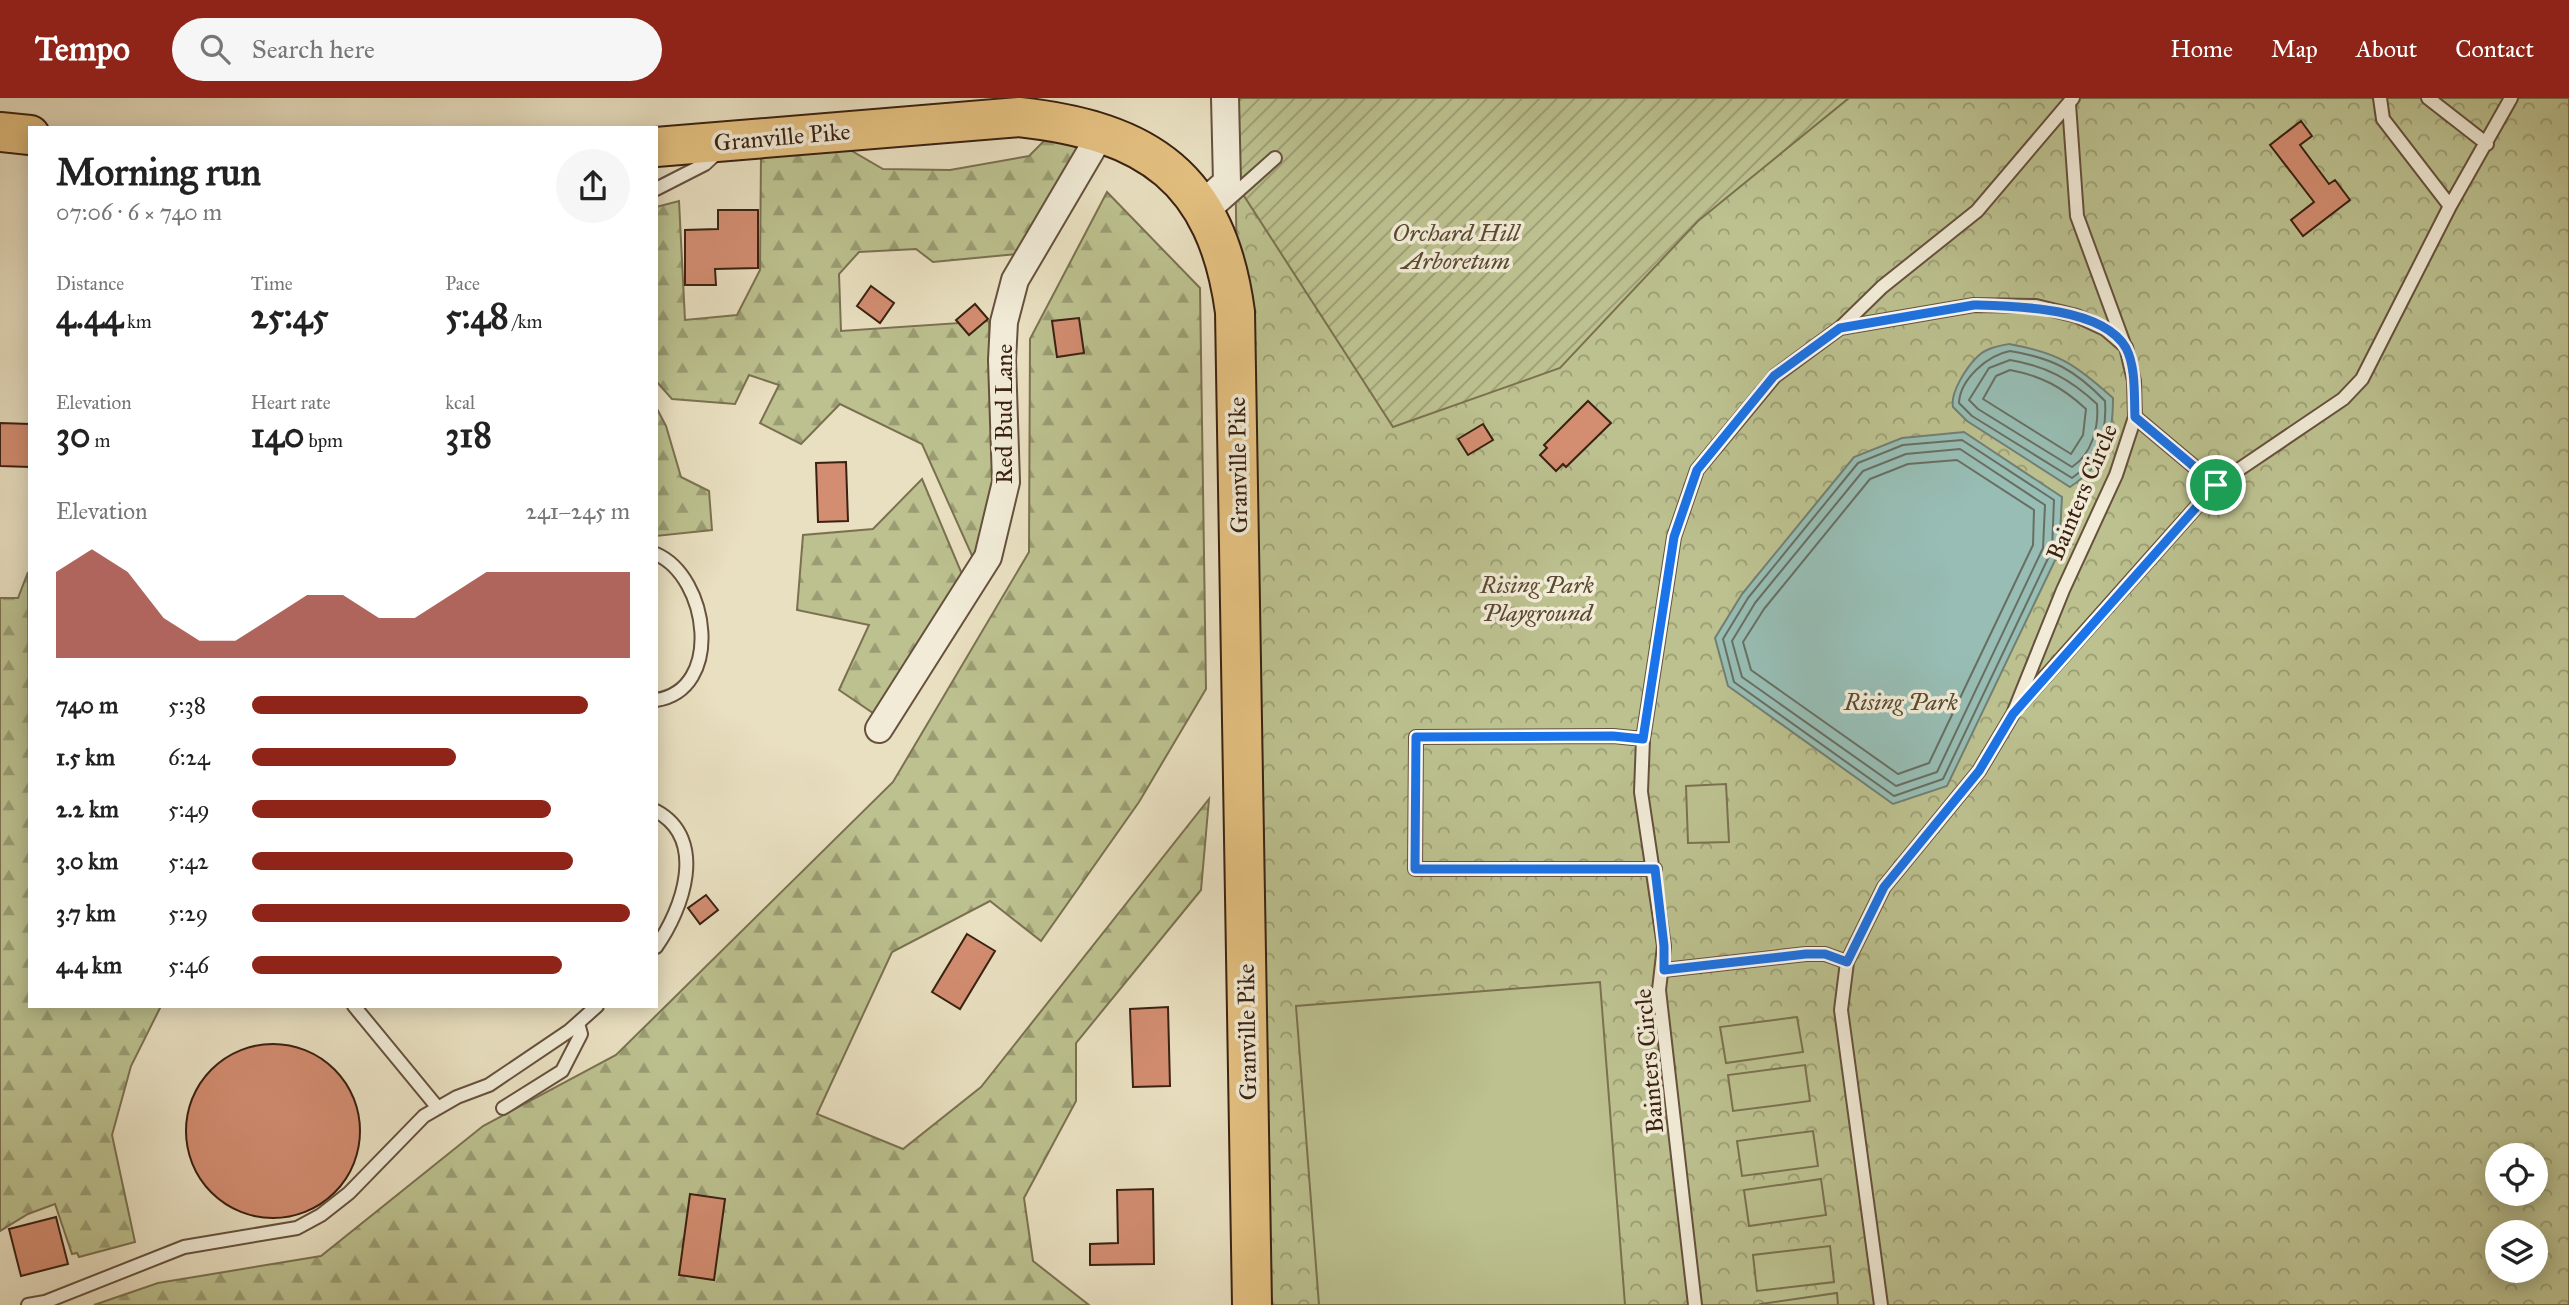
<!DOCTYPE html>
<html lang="en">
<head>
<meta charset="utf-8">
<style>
	body { margin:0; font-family:"IM FELL Great Primer",serif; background:#f6f6f6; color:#222; height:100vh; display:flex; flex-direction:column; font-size:26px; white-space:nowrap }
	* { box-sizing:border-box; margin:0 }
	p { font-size:23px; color:#767676 }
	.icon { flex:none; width:38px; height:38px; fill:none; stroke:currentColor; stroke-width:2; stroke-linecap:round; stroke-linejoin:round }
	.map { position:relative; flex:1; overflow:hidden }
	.details { position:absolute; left:28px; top:28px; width:630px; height:882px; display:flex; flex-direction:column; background:#fff; border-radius:0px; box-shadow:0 4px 18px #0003 }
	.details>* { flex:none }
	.controls { position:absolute; left:2485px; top:1045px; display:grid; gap:14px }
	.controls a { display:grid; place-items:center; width:63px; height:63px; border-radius:50%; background:#fff; box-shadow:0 4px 18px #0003; font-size:35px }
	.pin { position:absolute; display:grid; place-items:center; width:60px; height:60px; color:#fff; margin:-30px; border:4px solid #fff; border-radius:50%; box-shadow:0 2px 7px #0007 }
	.round { display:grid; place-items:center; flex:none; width:74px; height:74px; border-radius:37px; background:#f6f6f6 }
	.overview { display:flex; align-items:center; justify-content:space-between; height:119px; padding:0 28px }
	h1 { font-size:38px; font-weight:700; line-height:52px }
	.metrics { display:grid; grid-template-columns:repeat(3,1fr); gap:10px; height:119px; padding:7px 28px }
	.metrics div { display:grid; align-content:center }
	.metrics b { font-size:35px; font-weight:700 }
	.metrics small { font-size:19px; font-weight:400 }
	.metrics p { font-size:19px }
	.chart { height:196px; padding:14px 28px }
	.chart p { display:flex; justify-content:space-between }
	.chart svg { width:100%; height:126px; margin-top:7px; fill:#8f2418; opacity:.7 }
	ul { padding:0 28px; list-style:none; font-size:23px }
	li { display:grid; grid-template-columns:112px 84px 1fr; align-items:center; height:52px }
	li i { height:18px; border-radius:9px; background:#8f2418 }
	header { display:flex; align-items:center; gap:42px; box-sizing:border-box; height:98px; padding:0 35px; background:#8f2418; color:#fff }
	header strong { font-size:33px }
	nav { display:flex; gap:38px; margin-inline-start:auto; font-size:24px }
	.search { width:490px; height:63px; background:#f6f6f6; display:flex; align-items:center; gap:18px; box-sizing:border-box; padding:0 24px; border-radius:38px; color:#767676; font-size:26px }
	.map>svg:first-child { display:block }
</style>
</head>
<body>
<header>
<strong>Tempo</strong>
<div class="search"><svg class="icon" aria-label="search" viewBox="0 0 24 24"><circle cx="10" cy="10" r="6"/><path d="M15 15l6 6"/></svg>Search here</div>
<nav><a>Home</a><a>Map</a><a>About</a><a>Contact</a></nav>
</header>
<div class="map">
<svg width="2569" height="1207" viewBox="0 0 2569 1207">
	<defs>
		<pattern id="forest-firs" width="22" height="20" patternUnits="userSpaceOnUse" patternTransform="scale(1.75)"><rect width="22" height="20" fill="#bcc18f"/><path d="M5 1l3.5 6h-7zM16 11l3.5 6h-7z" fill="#9a9c73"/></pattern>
		<pattern id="park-crowns" width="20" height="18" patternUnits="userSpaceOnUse" patternTransform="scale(1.75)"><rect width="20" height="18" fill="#bcc18f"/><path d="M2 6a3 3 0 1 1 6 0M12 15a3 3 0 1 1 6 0" fill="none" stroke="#9a9c73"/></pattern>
		<pattern id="garden-furrows" width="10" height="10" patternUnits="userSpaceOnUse" patternTransform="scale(1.75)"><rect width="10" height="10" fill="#bcc18f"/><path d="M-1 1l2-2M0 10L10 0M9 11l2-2" fill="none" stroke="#9a9c73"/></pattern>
	</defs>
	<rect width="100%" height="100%" fill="#e9e0c1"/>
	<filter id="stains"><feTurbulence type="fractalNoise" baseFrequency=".00286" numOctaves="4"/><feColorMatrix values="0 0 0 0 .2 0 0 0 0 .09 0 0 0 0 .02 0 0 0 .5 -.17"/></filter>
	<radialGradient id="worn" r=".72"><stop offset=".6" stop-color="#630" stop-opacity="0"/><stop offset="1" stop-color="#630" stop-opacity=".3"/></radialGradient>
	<path fill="url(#forest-firs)" stroke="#7b7150" stroke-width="2" d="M 1050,37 L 1084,53 L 1017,156 L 933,164 L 916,151 L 859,154 L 839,176 L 841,233 L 989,223 L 994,416 L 974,462 L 922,346 L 840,306 L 801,346 L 760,325 L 779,287 L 749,277 L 735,306 L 672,301 L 656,283 L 656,109 L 679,103 L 685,222 L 737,217 L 760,172 L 761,56 L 845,49 L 883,71 L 950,72 L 1029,58 Z
		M 1107,94 L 1200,190 L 1206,591 L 1139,704 L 1041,843 L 990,803 L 892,854 L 817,1016 L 903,1051 L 981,989 L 1209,701 L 1201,792 L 1076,945 L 1076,1003 L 1024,1100 L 1033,1163 L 1089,1207 L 94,1207 L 158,1185 L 321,1158 L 483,1028 L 616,957 L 893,684 L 1029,454 L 1030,241 Z
		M 656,309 L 666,328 L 681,379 L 709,393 L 712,432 L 656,438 Z
		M 922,381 L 964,481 L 876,617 L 839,592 L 869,527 L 797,512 L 803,437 L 873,431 Z
		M 28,474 L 30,908 L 161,908 L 131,968 L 112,1037 L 135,1144 L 79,1159 L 77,1155 L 72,1156 L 55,1106 L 28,1116 L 0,1133 L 0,500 L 18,500 Z"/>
	<path fill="url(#park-crowns)" stroke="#7b7150" stroke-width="2" fill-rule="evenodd" d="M 1234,0 L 2569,0 L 2569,1207 L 1255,1207 ZM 2497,1057 L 2536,1057 L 2536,1096 L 2497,1096 ZM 2497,1134 L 2536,1134 L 2536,1172 L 2497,1172 Z"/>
	<path fill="url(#garden-furrows)" stroke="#7b7150" stroke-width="2" d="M 1234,0 L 1849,0 L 1698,123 L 1560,270 L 1393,329 L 1235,84 Z"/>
	<path fill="#bcc18f" stroke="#7b7150" stroke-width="2" d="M 1726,686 L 1729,744 L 1688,745 L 1686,688 Z
		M 1600,884 L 1625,1207 L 1319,1207 L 1296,908 Z
		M 1797,919 L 1803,954 L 1726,965 L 1720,929 Z
		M 1805,967 L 1810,1003 L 1733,1013 L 1728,977 Z
		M 1813,1033 L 1818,1068 L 1742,1078 L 1737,1043 Z
		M 1821,1081 L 1826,1117 L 1749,1128 L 1744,1092 Z
		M 1830,1148 L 1834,1184 L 1757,1193 L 1753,1157 Z
		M 1837,1195 L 1838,1207 L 1760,1207 L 1760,1206 Z"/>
	<path fill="#97bdb4" stroke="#727f73" stroke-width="2" d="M 2009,246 C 2059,255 2075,266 2113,300 C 2113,341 2106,365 2070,389 L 1967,323 L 1953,309 C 1950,294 1967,269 1977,259 C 1986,250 1998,248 2009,246 Z
		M 1964,334 L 2062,399 L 2059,454 L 1947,688 L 1893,706 L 1728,588 L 1715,540 L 1742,496 L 1854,359 L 1902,340 Z"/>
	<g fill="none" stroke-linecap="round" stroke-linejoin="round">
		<path stroke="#686f62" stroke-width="2" d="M 2010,253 C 2053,260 2075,272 2105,303 C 2107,334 2099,362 2072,380 L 1972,318 L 1959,305 C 1960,281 1988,257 2010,253 Z
			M 2010,262 C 2046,268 2070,281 2097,306 C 2099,329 2092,356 2072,369 L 1978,311 L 1969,302 L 1989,270 Z
			M 2010,272 C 2042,278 2062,289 2086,311 L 2083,337 L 2071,356 L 1983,301 L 1996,278 Z
			M 1962,342 L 2054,402 L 2052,452 L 1943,681 L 1894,698 L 1734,584 L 1723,541 L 1748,500 L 1858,365 L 1903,347 Z
			M 1960,351 L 2045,407 L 2043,450 L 1937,674 L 1896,688 L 1742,579 L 1732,543 L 1755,505 L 1863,373 L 1906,356 Z
			M 1957,362 L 2034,412 L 2033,447 L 1929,665 L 1898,676 L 1751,572 L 1743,544 L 1764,511 L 1870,381 L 1908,366 Z"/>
	</g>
	<path fill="#d38d71" stroke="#3a2111" stroke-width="2" d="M 2301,23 L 2312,38 L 2300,47 L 2329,86 L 2335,82 L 2350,102 L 2303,138 L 2291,122 L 2314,104 L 2270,47 Z
		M 718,112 L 758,112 L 758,170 L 715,171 L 716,187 L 685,187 L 685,132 L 718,131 Z
		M 871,188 L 894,205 L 880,225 L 857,208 Z
		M 975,206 L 988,221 L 969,237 L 956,222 Z
		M 1079,220 L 1084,255 L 1057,259 L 1052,223 Z
		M 1588,303 L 1611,325 L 1566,369 L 1563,366 L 1556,373 L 1540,357 L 1547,350 L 1544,347 Z
		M 0,325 L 30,326 L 30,369 L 0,368 Z
		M 1483,326 L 1493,342 L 1468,357 L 1458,341 Z
		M 846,364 L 848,423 L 818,424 L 816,365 Z
		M 706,797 L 718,812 L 700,826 L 688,810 Z
		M 967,836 L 995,853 L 960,911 L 932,894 Z
		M 1168,909 L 1170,988 L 1133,989 L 1130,911 Z
		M186 1033a87 87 0 1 1 174 0a87 87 0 1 1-174 0Z
		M 1153,1091 L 1154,1166 L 1090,1167 L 1090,1146 L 1118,1145 L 1117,1092 Z
		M 690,1096 L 725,1101 L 714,1182 L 679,1177 Z
		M 56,1119 L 68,1166 L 21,1178 L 9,1131 Z"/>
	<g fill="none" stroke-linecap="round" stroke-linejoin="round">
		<g stroke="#66513d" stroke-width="16">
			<path id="lane" d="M 2380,0 L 2383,21 L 2450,108
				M 2428,0 L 2487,46
				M 2069,6 L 2077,118 L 2124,246
				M 656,91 L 705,66 L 719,53
				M 1210,118 L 1275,60
				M 1840,230 L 1882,189 L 1977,113 L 2073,0
				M 2135,319 L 2216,387
				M 656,456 C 709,479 724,592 656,602
				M 2020,607 L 2216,387 L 2343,301 L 2362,281 L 2450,108 L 2511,0
				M 1643,641 L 1613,638 L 1416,639 L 1415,771 L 1655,771
				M 656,713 C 708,741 683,811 656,849
				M 1664,872 L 1806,856 L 1825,856 L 1847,864
				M 354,908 L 438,1010
				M 503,1010 L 562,973 L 581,936 L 578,925
				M 28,1207 L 45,1204 L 184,1149 L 297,1130 L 321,1117 L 349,1095 L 424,1018 L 457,999 L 489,987 L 569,933 L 597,908
				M 1695,1207 L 1659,892 L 1664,848 L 1641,694 L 1643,641 L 1674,439 L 1697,372 L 1775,278 L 1840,230 L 1974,207 L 2036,208 L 2077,218 L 2105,231 L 2126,249 L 2134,283 L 2135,319 L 2116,377 L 2063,492 L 2013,616 L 1979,673 L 1884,789 L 1847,864 L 1841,912 L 1881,1207"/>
		</g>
		<g stroke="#66513d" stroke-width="30">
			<path id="street" d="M 1200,108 L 1227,84 L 1225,0
				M 879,631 L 988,459 L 1006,384 L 1002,262 L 1004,224 L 1015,182 L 1102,34"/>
		</g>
		<g stroke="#3a2111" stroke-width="42">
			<path id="highway" d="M 0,34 L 30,37
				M 656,49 L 1019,19 C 1148,33 1217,80 1235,214 L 1252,1207"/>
		</g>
		<use href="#lane" stroke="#f1ebd7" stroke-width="12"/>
		<use href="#street" stroke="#f1ebd7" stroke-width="26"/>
		<use href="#highway" stroke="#e4c080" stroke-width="38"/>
	</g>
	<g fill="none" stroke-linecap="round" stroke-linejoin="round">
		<g stroke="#fff" stroke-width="14">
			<path id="route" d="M 1974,207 C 2014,208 2103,209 2126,250 C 2136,269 2134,298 2135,319 L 2216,387 L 2013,616 L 1979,673 L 1884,789 L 1847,864 L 1825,856 L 1806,856 L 1664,872 L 1664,848 L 1655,771 L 1415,771 L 1416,639 L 1613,638 L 1643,641 L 1674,439 L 1697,372 L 1774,278 L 1840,230 Z"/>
		</g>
		<use href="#route" stroke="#1a73e8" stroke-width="9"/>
	</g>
	<g text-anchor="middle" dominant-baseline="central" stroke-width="7" stroke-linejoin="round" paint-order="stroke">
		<g font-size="24" fill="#3a2111" stroke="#f1ebd7">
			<text transform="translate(782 39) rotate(-5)">Granville Pike</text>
			<text transform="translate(1004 316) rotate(-90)">Red Bud Lane</text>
			<text transform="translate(1238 367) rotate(-91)">Granville Pike</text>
			<text transform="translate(2082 394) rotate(-67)">Bainters Circle</text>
			<text transform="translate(1247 934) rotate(-91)">Granville Pike</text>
			<text transform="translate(1649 963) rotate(-95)">Bainters Circle</text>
		</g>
		<g font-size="24" font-style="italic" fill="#5a4930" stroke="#f1ebd7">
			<text x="1456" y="135">Orchard Hill<tspan x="1456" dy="28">Arboretum</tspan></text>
			<text x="1537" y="487">Rising Park<tspan x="1537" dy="28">Playground</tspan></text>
			<text x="1901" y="604">Rising Park</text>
		</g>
	</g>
	<rect width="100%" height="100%" filter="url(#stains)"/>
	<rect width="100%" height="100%" fill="url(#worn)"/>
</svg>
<div class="controls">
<a><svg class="icon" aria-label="locate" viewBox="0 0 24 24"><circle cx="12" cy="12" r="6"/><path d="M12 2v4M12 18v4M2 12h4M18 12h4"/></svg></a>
<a><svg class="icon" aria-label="layers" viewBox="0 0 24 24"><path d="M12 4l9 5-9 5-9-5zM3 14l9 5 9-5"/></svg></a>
</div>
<div class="pin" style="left:2216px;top:387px;background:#1e9e55"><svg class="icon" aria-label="arrive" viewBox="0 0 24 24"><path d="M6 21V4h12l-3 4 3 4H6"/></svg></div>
<section class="details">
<div class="overview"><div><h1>Morning run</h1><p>07:06 · 6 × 740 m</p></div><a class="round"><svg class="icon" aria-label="share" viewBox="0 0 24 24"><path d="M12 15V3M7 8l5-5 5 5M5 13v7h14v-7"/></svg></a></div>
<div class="metrics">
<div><p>Distance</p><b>4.44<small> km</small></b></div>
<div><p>Time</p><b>25:45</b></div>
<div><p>Pace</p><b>5:48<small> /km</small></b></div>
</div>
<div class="metrics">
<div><p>Elevation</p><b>30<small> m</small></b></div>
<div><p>Heart rate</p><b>140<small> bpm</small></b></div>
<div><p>kcal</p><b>318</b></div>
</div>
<div class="chart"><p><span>Elevation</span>241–245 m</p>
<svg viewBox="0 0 160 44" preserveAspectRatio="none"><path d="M0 44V14L10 6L20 14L30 30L40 38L50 38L60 30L70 22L80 22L90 30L100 30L110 22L120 14L130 14L140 14L150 14L160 14V44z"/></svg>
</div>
<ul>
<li><b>740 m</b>5:38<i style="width:89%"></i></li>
<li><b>1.5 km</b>6:24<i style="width:54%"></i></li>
<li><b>2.2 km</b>5:49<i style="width:79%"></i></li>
<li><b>3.0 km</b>5:42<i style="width:85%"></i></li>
<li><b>3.7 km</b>5:29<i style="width:100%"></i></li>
<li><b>4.4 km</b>5:46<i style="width:82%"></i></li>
</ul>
</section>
</div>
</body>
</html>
